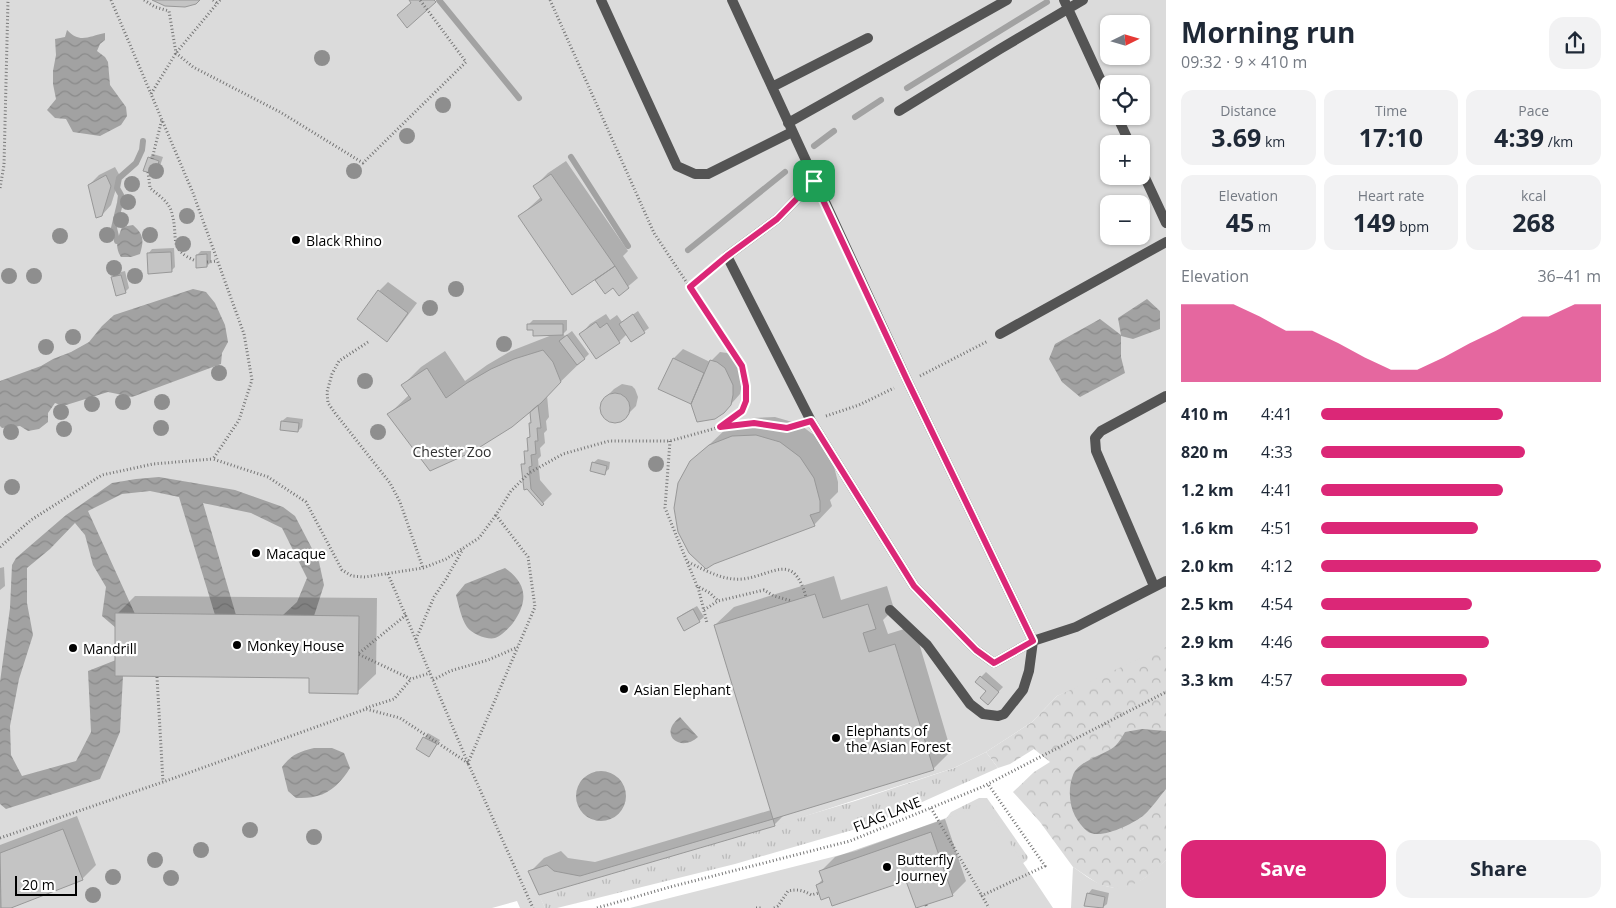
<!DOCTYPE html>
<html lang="en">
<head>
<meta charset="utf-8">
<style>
	body { margin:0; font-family:"Open Sans",sans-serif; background:#f2f2f3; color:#1f2937; height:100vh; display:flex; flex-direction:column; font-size:19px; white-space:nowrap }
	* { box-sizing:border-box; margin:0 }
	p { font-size:16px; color:#747a83 }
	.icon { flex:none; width:28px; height:28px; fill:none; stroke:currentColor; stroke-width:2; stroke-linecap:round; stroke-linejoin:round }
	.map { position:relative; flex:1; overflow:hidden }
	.drawer { display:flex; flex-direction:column; background:#fff; width:450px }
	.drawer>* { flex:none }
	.needle { width:32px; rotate:85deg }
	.fabs { position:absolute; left:1100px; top:15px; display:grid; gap:10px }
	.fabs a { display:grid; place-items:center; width:50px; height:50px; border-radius:10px; background:#fff; box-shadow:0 1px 4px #0004; font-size:25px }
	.scale { position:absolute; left:15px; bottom:12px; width:62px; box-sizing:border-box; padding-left:5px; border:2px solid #000; border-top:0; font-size:14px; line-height:18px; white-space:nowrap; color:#000; -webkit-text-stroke:4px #fff; paint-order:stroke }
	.pin { position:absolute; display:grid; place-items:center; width:42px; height:42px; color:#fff; margin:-21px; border-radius:10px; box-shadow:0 2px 8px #0006 }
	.round { display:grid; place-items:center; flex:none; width:52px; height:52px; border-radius:15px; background:#f2f2f3 }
	.head { display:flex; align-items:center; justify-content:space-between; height:85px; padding:0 15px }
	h1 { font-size:28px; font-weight:700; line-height:38px }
	.metrics { display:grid; grid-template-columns:repeat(3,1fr); gap:8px; height:85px; padding:5px 15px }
	.metrics div { display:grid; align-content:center; border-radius:12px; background:#f2f2f3; text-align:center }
	.metrics b { font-size:25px; font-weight:700 }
	.metrics small { font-size:14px; font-weight:400 }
	.metrics p { font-size:14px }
	.chart { height:140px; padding:10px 15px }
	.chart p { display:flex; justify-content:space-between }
	.chart svg { width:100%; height:90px; margin-top:5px; fill:#db2777; opacity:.7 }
	.action { display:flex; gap:10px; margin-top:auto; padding:10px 15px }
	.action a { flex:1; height:58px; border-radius:15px; background:#db2777; color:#fff; font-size:20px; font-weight:700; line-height:58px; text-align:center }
	.action a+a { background:#f2f2f3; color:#1f2937 }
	ul { padding:0 15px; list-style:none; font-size:16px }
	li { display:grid; grid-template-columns:80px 60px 1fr; align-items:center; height:38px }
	li i { height:12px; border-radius:6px; background:#db2777 }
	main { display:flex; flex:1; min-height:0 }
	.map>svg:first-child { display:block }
</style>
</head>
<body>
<main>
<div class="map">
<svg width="1166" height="908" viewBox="0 0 1166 908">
	<defs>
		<pattern id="grass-tufts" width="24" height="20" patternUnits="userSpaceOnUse" patternTransform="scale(1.25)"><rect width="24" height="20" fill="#dbdbdb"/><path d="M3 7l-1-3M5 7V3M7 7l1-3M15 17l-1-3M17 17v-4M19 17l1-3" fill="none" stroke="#bababa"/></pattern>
		<pattern id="forest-crowns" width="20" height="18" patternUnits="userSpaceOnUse" patternTransform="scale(1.25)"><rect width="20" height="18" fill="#dbdbdb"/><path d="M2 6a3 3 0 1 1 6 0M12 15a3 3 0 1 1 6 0" fill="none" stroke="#bababa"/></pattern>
		<pattern id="water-waves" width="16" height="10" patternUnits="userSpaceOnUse" patternTransform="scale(1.25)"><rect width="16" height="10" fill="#a2a2a2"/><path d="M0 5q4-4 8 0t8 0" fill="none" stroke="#8a8a8a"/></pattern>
	</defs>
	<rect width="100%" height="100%" fill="#fff"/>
	<path fill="url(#grass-tufts)" d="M 986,752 L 998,768 L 873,824 L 735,864 L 557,908 L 545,908 L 539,895 L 855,801 L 954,768 Z
		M 979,798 L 987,798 L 1028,857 L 1027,860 L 1012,872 L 945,820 L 951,812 Z"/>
	<path fill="url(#forest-crowns)" d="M 1166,640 L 1166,860 L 1155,871 L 1136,884 L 1119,889 L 1100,885 L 1073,867 L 1040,822 L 1013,792 L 1034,772 L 1050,762 L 1034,749 L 1010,764 L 998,768 L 986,752 L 1032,722 L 1057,696 Z"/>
	<path fill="#dbdbdb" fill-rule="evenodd" d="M 0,0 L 1166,0 L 1166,647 L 1057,696 L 1032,722 L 986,752 L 954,768 L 775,826 L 539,894 L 545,908 L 520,908 L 517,901 L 492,908 L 0,908 ZM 1109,24 L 1141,24 L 1141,56 L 1109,56 ZM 1109,84 L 1141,84 L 1141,116 L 1109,116 ZM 1109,144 L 1141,144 L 1141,176 L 1109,176 ZM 1109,204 L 1141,204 L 1141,236 L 1109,236 Z
		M 984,804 L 1053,908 L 630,908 L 856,851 Z
		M 1166,860 L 1166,908 L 1071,908 L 1073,867 C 1081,872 1090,880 1100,884 C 1126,896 1148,877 1166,860 Z"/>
	<path fill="url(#water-waves)" d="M 67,30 C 80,44 89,36 105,33 L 105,40 L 100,44 L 97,51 L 105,57 L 108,62 L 110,85 L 126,107 L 127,116 L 121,125 L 100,136 L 73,132 L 66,119 L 55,118 L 47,110 L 56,99 L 53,84 L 53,71 L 56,55 L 55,39 L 65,37 Z
		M 133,225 C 144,235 144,240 140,254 L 131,257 L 121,257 C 114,246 118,238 122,227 Z
		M 193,289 L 206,292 L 215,303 L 225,325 L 228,342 L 222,353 L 221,364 L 132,397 L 108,392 L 63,406 L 55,403 L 48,413 L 48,422 L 39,429 L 28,431 L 20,426 L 2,428 L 0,426 L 0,381 L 41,366 L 53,359 L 71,352 L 89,342 L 102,326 L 114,315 Z
		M 1147,299 L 1160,311 L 1160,329 L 1133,339 L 1121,336 L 1121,357 L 1125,373 L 1080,397 L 1062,382 L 1049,359 L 1055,344 L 1100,319 L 1121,335 L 1118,318 Z
		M 159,477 L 235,490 L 283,507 L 295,516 L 319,562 L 324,585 L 314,616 L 283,615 L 297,602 L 307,578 L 282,528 L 251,513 L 203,503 L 236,615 L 215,615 L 179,497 L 150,491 L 122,494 L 88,511 L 135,614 L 116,628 L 102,616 L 106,587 L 93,565 L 85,535 L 75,523 L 50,549 L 27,568 L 27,603 L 33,635 L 19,679 L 10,726 L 11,755 L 22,776 L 76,761 L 91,732 L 88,671 L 116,660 L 115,676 L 123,676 L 120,732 L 100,779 L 6,809 L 0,804 L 0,682 L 10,608 L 12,565 L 16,558 L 66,515 L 112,483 L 136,479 Z
		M 505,568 C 528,584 528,602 513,623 C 509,628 501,636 495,638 C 487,640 472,634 467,627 C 461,618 459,606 456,595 L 465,584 Z
		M 680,717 L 698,737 C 681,753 657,735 680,717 Z
		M 1142,729 L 1166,731 L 1166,789 C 1159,797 1152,808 1144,815 C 1133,824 1099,841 1087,831 C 1082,827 1078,821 1075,816 C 1069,804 1068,788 1073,775 C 1078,761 1102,756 1114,747 C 1118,744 1122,737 1125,732 Z
		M 314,748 L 332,748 L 344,753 L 350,768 C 343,780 331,793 317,796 C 310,798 303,798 296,798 L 288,791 L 282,767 C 292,754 299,752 314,748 Z
		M576 796a25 25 0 1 1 50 0a25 25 0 1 1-50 0Z"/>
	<path fill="#0003" d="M 153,154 L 163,157 L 159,169 L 154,173 L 149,158 Z
		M 566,161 L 628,251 L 623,256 L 638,278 L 619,294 L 614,286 L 597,280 L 601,276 L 600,275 L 520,216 L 541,197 L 534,187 L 548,173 Z
		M 115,167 L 120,176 L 111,205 L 102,215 L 89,185 L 99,175 Z
		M 174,248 L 175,267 L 171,271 L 148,254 L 152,249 Z
		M 201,251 L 211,251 L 211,262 L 207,266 L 197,255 Z
		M 125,271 L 129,288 L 125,292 L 112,277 L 117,273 Z
		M 388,282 L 417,303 L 396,331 L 387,340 L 379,291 Z
		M 638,311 L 649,328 L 631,341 L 627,334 L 619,342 L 596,357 L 581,334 L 590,324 L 606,314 L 610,320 L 617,315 L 622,322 Z
		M 533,320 L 567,320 L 567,330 L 563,334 L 565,336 L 572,331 L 589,354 L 547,395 L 549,417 L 546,421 L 547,430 L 544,433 L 545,443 L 540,448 L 541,456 L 538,459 L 540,480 L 552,494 L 542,504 L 528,488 L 522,465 L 526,461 L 526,452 L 529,448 L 528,438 L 531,435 L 530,423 L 532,421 L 531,409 L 389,414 L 409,395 L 403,385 L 421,367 L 445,351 L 465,381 L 487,365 L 511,351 L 552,335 L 534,329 L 528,325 Z
		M 683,349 L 710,362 L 720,352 L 727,353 L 734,358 L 742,375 L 742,384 L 740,394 L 724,412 L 692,403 L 660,388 L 674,358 Z
		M 622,384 L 632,386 L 635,389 L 638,397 L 636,406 L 622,420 L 616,421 L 607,419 L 602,412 L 601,408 L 604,399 L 614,389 Z
		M 287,417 L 303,419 L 302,427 L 298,431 L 282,421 Z
		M 775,417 L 799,424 L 818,438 L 832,459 L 838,482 L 838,492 L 830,500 L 832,506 L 814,525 L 691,462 L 728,427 L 751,418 Z
		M 598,459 L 610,462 L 609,469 L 604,473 L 593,463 Z
		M 4,567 L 5,586 L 0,590 L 0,568 Z
		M 834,576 L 841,600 L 887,586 L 894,609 L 883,620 L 888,634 L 914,626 L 951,751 L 933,769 L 785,814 L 774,825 L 539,893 L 530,872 L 544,858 L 561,851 L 568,858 L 595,862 L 771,810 L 715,625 L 734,607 Z
		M 135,596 L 377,598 L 376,674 L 357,692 L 117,614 Z
		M 697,606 L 704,617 L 699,621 L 678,618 L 683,614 Z
		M 986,672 L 1003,687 L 988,703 L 988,691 L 977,681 Z
		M 428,733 L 440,740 L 429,756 L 424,738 Z
		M 77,816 L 96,865 L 82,879 L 7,908 L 0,908 L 0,845 Z
		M 945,819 L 966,881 L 952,895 L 907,879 L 830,896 L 817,885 L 823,879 L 821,871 L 835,857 Z
		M 1092,889 L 1109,893 L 1107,904 L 1102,908 L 1086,905 L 1088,894 Z"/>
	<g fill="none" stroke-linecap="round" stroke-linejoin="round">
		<path stroke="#a2a2a2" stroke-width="6" d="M 439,0 L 519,98
			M 907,88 L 1047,2
			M 855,117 L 881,100
			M 814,146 L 834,131
			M 571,157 L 628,246
			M 117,241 L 114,228 L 120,203 L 121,195 L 117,188 L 119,178 L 136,163 L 142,150 L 143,141
			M 688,250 L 785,172"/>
	</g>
	<path fill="#c4c4c4" stroke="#989898" d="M 152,0 L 200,0 L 196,4 L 185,7 L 165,6 Z
		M 409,0 L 434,0 L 436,2 L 407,28 L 397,15 L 411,3 Z
		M 148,157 L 159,161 L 155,174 L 143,171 Z
		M 551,174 L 615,266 L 572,295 L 518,216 L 542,200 L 533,186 Z
		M 106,175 L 111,186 L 102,216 L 96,218 L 88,185 Z
		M 171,252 L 172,272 L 148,274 L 147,253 Z
		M 207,254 L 207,267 L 196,268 L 196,255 Z
		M 615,266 L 629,288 L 619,296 L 613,288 L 605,294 L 595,280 Z
		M 121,275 L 126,293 L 116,296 L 111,277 Z
		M 378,290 L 408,313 L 387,342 L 357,319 Z
		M 633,314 L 645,333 L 631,342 L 619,324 Z
		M 596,322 L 600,328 L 607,323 L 620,343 L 596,359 L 579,334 Z
		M 527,324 L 563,324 L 563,335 L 533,336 L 533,330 L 527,330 Z
		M 567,335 L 585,359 L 577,365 L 559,341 Z
		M 543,350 L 553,362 L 561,382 L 541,403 L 512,427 L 472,452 L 430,471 L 387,414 L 411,399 L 401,385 L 427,368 L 446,398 L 467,383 L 491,369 L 514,359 Z
		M 673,358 L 704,373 L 691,404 L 658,389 Z
		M 710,360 L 717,362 L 725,368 L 733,385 L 733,395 L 731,405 L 724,413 L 715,419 L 697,422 L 691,404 Z
		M600 408a15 15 0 1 1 30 0a15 15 0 1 1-30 0Z
		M 538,405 L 541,428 L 537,428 L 538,441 L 535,441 L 536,454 L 531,455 L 532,466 L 529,467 L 531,489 L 544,504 L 542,506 L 527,489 L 524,490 L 521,464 L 525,464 L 524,451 L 528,451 L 527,438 L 530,437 L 529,423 L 531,423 L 530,412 Z
		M 281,421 L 299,423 L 298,432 L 280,430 Z
		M 756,435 L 780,442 L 800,457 L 814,478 L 820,501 L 820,512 L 810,515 L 815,526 L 714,564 L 706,569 L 689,553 L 678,532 L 674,508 L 678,483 L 690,461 L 709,445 L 732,436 Z
		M 592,462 L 607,466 L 605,475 L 590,471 Z
		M 815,594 L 823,618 L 868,604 L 876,629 L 863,633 L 869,652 L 895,644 L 934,770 L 773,819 L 714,625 Z
		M 693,609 L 700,622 L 684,631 L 677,618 Z
		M 115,613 L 359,616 L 358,694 L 309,693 L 309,678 L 115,676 Z
		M 980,676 L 999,692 L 988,705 L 980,698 L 986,691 L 975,682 Z
		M 423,737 L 437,744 L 429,757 L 416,749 Z
		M 773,819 L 775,826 L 539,895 L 528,871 L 547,865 L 554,871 L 580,876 Z
		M 63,829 L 83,880 L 11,908 L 1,908 L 0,853 Z
		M 931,832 L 953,896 L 916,908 L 906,881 L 832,906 L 829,897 L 821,900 L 816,885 L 823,882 L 819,871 Z
		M 1087,893 L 1105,897 L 1103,908 L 1084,906 Z"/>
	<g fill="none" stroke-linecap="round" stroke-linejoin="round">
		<path stroke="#767676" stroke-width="3" stroke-dasharray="1 2.5" stroke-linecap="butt" d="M 111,0 L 151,94
			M 144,0 L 155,7 L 169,11 L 176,53 L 193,67 L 280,112 L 363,163 L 466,62 L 420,0
			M 213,0 L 217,3
			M 220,0 L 176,53 L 151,94 L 193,193 L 244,334 L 252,380 L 239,420 L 213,459 L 268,477 L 306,502 L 342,570 L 352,576 L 365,577 L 423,568 L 446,559 L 479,538 L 496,515
			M 550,0 L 654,233 L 742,366 C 745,379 751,401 740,412 C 735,418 727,422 721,426
			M 152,159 L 162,119
			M 148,172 L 150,188 C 158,195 170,202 172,214 C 179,238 167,249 196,261
			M 0,188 L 4,165 L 8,0
			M 207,262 L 217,261
			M 690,287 L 715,266
			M 368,342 L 339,361 L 332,374 L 327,392 L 328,403 L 335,413 L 390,483 L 400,502 L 423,568
			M 920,376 L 988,341
			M 826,416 L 859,405 L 894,388
			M 670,441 L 665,508 L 697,586 L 710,593 L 718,601 L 764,590 L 774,596 L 792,601
			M 0,547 L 31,520 L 102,475 L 153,464 L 212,459
			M 688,562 C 705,570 723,581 743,579 C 774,575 793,551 806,597
			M 388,574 L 468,763 L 533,908
			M 698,587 L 707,623
			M 704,610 L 718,601
			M 406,615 L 358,654 L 411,679 L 430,673
			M 416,639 L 434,597 L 446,579 L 463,549
			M 157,677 L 163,782
			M 433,680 L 450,671 L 488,660 L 518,647
			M 366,708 L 394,699 L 411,679
			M 931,808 L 989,908
			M 0,838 L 163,782 L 366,709 L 400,718 L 468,763 L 535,607 L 528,557 L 496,515 L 511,491 L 529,473 L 563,454 L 609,441 L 670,441 L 720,427 L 754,423 L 787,428 L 796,425
			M 981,896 L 1045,866 L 988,784
			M 926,905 L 927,908
			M 597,908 L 670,887 L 850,841 L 982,787 L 1166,692
			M 756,908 L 761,908
			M 774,908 L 778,906 L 788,891 C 797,889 803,890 811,895 L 819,893"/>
		<path stroke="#545454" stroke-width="10" d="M 601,0 L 677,166 L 695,174 L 708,174 L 792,132
			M 732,0 L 908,382 L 1033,641 L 1029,671 L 1023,690 L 1004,714 L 998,716 L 983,714 L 970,704 L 927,645 L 890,610
			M 1064,0 L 1109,98
			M 772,87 L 868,38
			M 899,111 L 1000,49 L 1083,0
			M 1117,116 L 1130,144
			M 788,123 L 1007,0
			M 1141,169 L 1166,223
			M 814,181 L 777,219 L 727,256 L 811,421 L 914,586 L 976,650 L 994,663 L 1033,641 L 1076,627 L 1166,581
			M 1000,334 L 1166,242
			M 1154,586 L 1096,451 L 1095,438 L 1101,431 L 1166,396"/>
	</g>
	<g fill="#8e8e8e">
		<circle cx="322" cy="58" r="8"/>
		<circle cx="443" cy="105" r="8"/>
		<circle cx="407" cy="136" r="8"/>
		<circle cx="156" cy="171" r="8"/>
		<circle cx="354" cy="171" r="8"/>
		<circle cx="132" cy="184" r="8"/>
		<circle cx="128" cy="202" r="8"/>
		<circle cx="187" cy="216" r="8"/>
		<circle cx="121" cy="220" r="8"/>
		<circle cx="107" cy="235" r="8"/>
		<circle cx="150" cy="235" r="8"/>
		<circle cx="60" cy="236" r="8"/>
		<circle cx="183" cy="244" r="8"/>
		<circle cx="114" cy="268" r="8"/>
		<circle cx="9" cy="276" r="8"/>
		<circle cx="34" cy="276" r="8"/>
		<circle cx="135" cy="276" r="8"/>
		<circle cx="456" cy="289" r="8"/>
		<circle cx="430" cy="308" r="8"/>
		<circle cx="73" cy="337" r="8"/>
		<circle cx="504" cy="344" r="8"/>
		<circle cx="46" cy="347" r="8"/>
		<circle cx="219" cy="373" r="8"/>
		<circle cx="365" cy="381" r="8"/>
		<circle cx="123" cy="402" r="8"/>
		<circle cx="162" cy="402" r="8"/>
		<circle cx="92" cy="404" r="8"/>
		<circle cx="61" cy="412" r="8"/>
		<circle cx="161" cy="428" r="8"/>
		<circle cx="64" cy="429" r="8"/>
		<circle cx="11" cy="432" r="8"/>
		<circle cx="378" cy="432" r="8"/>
		<circle cx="656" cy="464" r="8"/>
		<circle cx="12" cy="487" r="8"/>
		<circle cx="250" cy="830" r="8"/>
		<circle cx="314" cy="837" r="8"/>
		<circle cx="201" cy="850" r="8"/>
		<circle cx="155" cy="860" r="8"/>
		<circle cx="113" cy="877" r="8"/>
		<circle cx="171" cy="878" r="8"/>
		<circle cx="93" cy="895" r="8"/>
	</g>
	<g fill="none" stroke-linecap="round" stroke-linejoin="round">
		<g stroke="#fff" stroke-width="10">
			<path id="route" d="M 814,181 L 908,382 L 1033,641 L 994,663 L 976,650 L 914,586 L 811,421 L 787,428 L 754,423 L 720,427 L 742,411 L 746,401 L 746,386 L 742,366 L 690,287 L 727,256 L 777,219 Z"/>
		</g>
		<use href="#route" stroke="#db2777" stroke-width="6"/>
	</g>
	<g fill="#000" stroke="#fff" stroke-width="2">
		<circle cx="296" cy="240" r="5"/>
		<circle cx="256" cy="553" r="5"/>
		<circle cx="237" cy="645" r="5"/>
		<circle cx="73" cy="648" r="5"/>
		<circle cx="624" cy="689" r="5"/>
		<circle cx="836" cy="738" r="5"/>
		<circle cx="887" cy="867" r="5"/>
	</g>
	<g text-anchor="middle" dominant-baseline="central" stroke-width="4.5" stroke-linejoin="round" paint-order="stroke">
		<g font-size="14" fill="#000" stroke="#fff" text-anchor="start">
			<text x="306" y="240">Black Rhino</text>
			<text x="266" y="553">Macaque</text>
			<text x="247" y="645">Monkey House</text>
			<text x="83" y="648">Mandrill</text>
			<text x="634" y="689">Asian Elephant</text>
			<text x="846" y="730">Elephants of<tspan x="846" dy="16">the Asian Forest</tspan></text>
			<text x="897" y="859">Butterfly<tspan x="897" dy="16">Journey</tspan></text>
		</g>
		<g font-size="14" fill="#323232" stroke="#fff">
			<text x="452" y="451">Chester Zoo</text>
		</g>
		<g font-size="14" fill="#000" stroke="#fff">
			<text transform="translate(887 814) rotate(-22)">FLAG LANE</text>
		</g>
	</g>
</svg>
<div class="fabs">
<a><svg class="needle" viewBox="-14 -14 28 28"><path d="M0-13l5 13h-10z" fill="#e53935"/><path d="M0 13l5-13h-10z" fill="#747a83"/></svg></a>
<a><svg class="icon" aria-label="locate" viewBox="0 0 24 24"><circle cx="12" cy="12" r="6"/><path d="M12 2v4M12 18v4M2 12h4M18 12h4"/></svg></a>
<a>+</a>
<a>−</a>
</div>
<div class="scale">20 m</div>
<div class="pin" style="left:814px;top:181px;background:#1e9e55"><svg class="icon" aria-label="arrive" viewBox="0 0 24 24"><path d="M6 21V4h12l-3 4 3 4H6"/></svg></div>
</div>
<section class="drawer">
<div class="head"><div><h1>Morning run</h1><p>09:32 · 9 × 410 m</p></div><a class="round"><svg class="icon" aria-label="share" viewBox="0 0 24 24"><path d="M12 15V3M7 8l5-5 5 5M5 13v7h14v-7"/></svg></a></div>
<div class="metrics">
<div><p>Distance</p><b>3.69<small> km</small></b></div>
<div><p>Time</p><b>17:10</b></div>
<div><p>Pace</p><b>4:39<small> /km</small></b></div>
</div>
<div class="metrics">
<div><p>Elevation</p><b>45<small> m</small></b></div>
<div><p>Heart rate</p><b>149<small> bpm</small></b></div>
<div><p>kcal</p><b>268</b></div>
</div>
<div class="chart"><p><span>Elevation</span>36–41 m</p>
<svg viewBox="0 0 160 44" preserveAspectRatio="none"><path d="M0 44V6L10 6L20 6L30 12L40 19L50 19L60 25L70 32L80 38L90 38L100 32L110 25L120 19L130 12L140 12L150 6L160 6V44z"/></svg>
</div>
<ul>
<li><b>410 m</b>4:41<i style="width:65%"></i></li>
<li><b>820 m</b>4:33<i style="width:73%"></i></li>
<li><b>1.2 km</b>4:41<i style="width:65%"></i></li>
<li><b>1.6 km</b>4:51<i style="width:56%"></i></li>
<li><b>2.0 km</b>4:12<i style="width:100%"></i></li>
<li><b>2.5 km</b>4:54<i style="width:54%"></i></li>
<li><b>2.9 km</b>4:46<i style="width:60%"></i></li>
<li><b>3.3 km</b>4:57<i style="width:52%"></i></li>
</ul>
<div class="action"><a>Save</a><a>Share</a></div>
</section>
</main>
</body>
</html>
